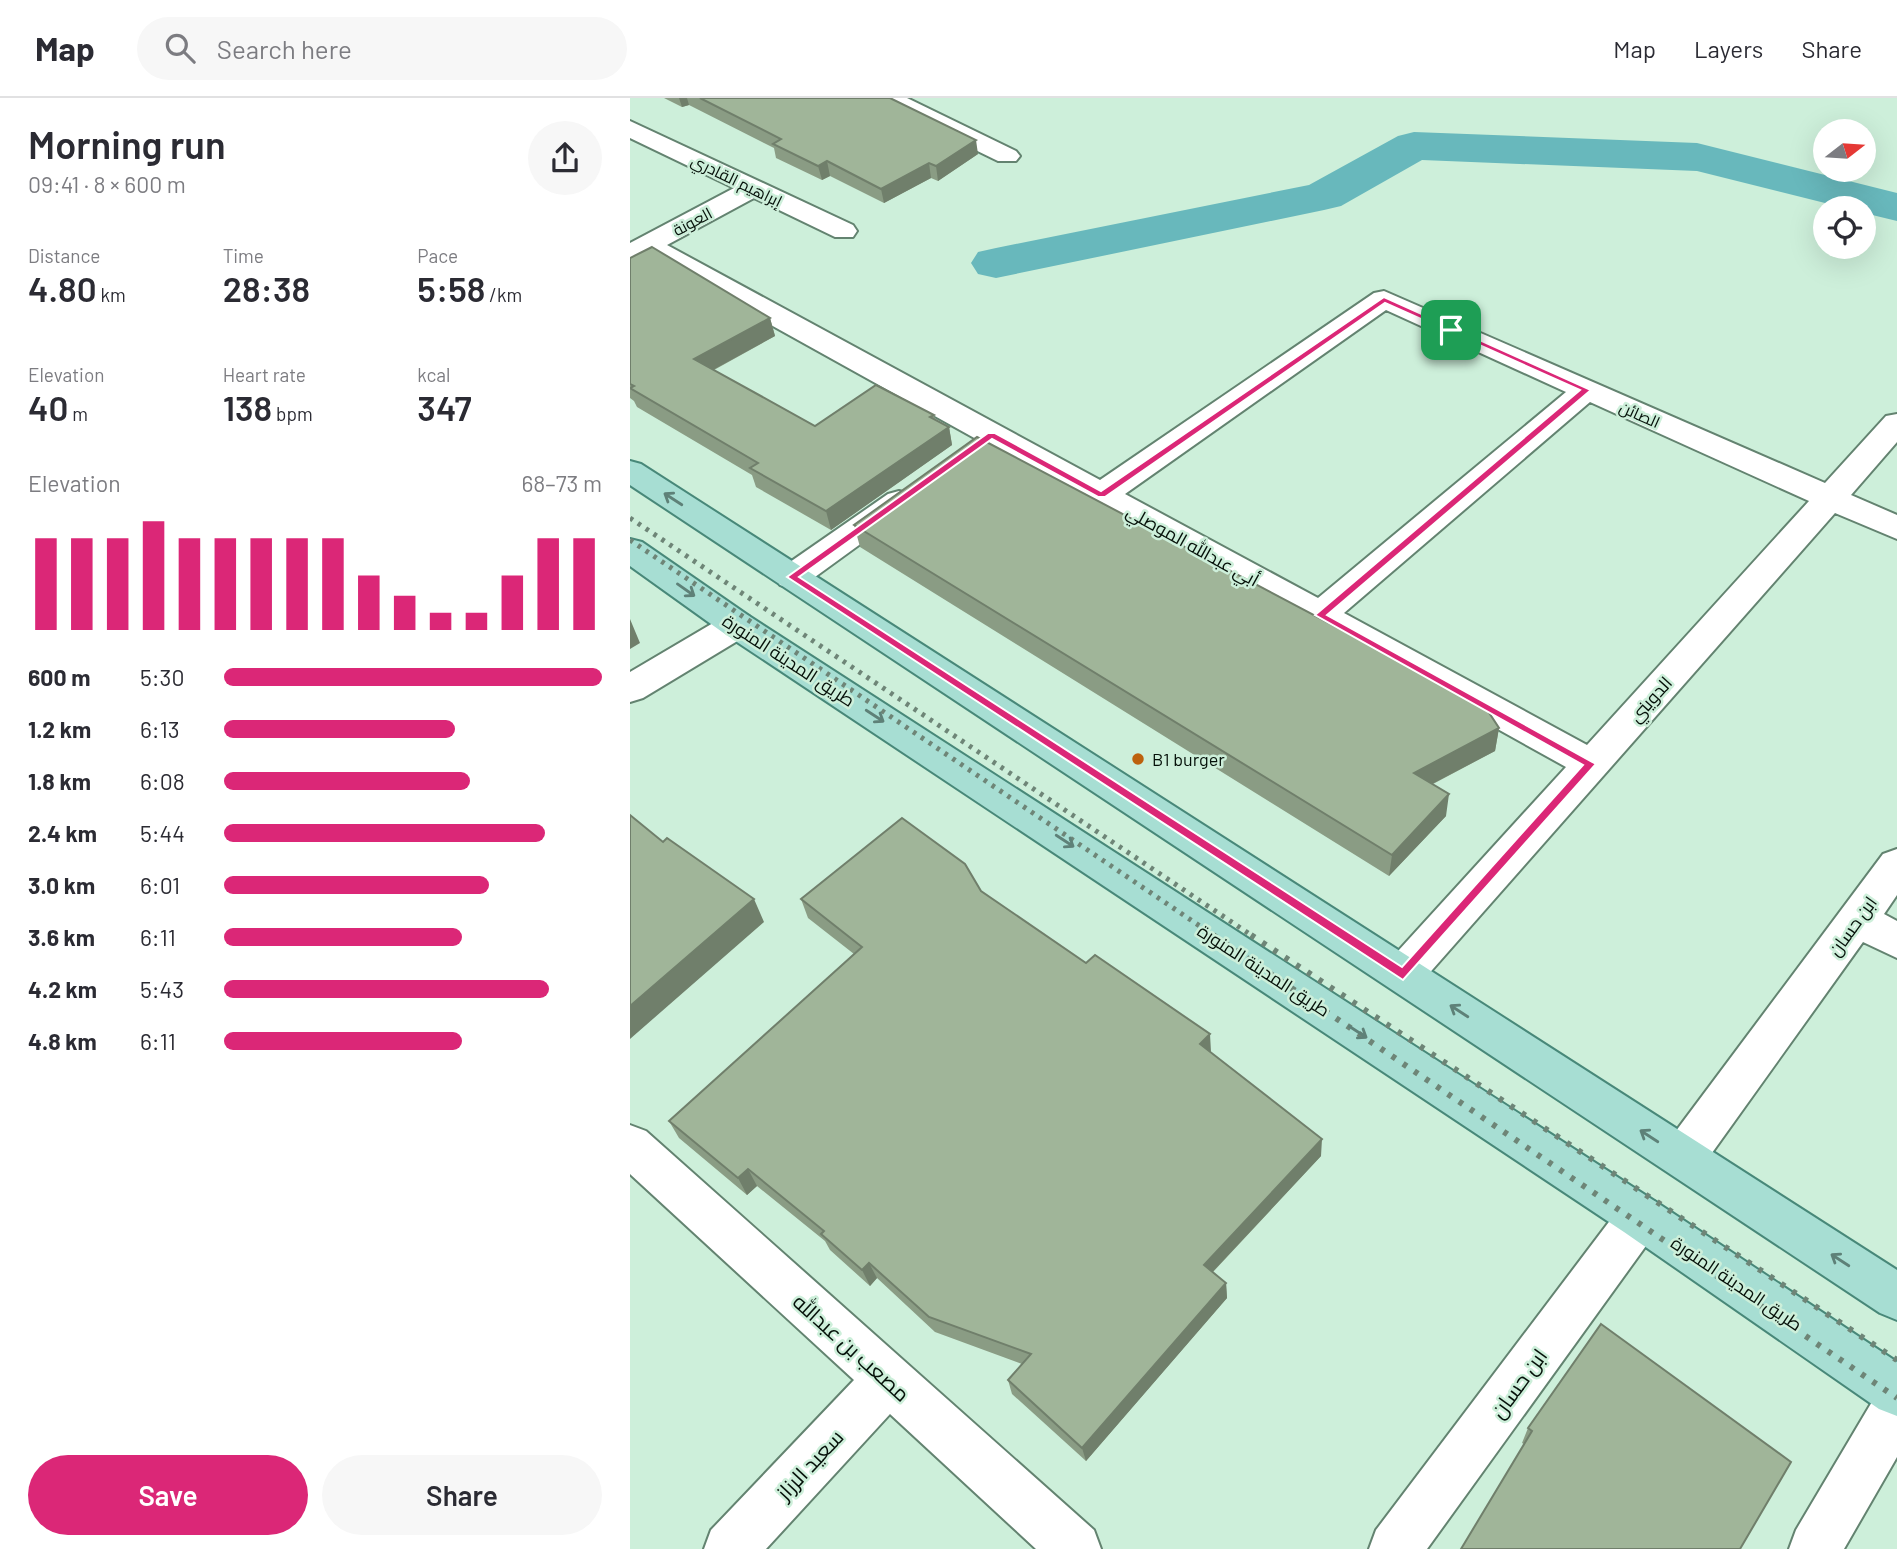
<!DOCTYPE html>
<html lang="en">
<head>
<meta charset="utf-8">
<style>
	body { margin:0; font-family:Barlow,Cairo,sans-serif; background:#f7f7f7; color:#2b2b33; height:100vh; display:flex; flex-direction:column; font-size:26px; white-space:nowrap }
	* { box-sizing:border-box; margin:0 }
	p { font-size:23px; color:#7c7c81 }
	.icon { flex:none; width:38px; height:38px; fill:none; stroke:currentColor; stroke-width:2; stroke-linecap:round; stroke-linejoin:round }
	.map { position:relative; flex:1; overflow:hidden }
	.details { display:flex; flex-direction:column; background:#fff; width:630px }
	.details>* { flex:none }
	.needle { width:46px; rotate:73deg }
	.controls { position:absolute; left:1183px; top:21px; display:grid; gap:14px }
	.controls a { display:grid; place-items:center; width:63px; height:63px; border-radius:50%; background:#fff; box-shadow:0 7px 28px #0002; font-size:35px }
	.pin { position:absolute; display:grid; place-items:center; width:60px; height:60px; color:#fff; margin:-30px; border-radius:14px; box-shadow:0 4px 10px #0006 }
	.round { display:grid; place-items:center; flex:none; width:74px; height:74px; border-radius:37px; background:#f7f7f7 }
	.overview { display:flex; align-items:center; justify-content:space-between; height:119px; padding:0 28px }
	h1 { font-size:38px; font-weight:600; line-height:52px }
	.stats { display:grid; grid-template-columns:repeat(3,1fr); gap:10px; height:119px; padding:7px 28px }
	.stats div { display:grid; align-content:center }
	.stats b { font-size:35px; font-weight:600 }
	.stats small { font-size:19px; font-weight:400 }
	.stats p { font-size:19px }
	.chart { height:196px; padding:14px 28px }
	.chart p { display:flex; justify-content:space-between }
	.chart svg { width:100%; height:126px; margin-top:7px; stroke:#db2777; stroke-width:6 }
	.primary-button { display:flex; gap:14px; margin-top:auto; padding:14px 28px }
	.primary-button a { flex:1; height:80px; border-radius:42px; background:#db2777; color:#fff; font-size:28px; font-weight:600; line-height:80px; text-align:center }
	.primary-button a+a { background:#f7f7f7; color:#2b2b33 }
	ul { padding:0 28px; list-style:none; font-size:23px }
	li { display:grid; grid-template-columns:112px 84px 1fr; align-items:center; height:52px }
	li i { height:18px; border-radius:9px; background:#db2777 }
	header { display:flex; align-items:center; gap:42px; box-sizing:border-box; height:98px; padding:0 35px; background:#fff; border-bottom:2px solid #e1e1e2 }
	header strong { font-size:33px }
	nav { display:flex; gap:38px; margin-inline-start:auto; font-size:24px }
	.search { width:490px; height:63px; background:#f7f7f7; display:flex; align-items:center; gap:18px; box-sizing:border-box; padding:0 24px; border-radius:38px; color:#7c7c81; font-size:26px }
	main { display:flex; flex:1; min-height:0 }
	.map>svg:first-child { display:block }
</style>
</head>
<body>
<header>
<strong>Map</strong>
<div class="search"><svg class="icon" aria-label="search" viewBox="0 0 24 24"><circle cx="10" cy="10" r="6"/><path d="M15 15l6 6"/></svg>Search here</div>
<nav><a>Map</a><a>Layers</a><a>Share</a></nav>
</header>
<main>
<section class="details">
<div class="overview"><div><h1>Morning run</h1><p>09:41 · 8 × 600 m</p></div><a class="round"><svg class="icon" aria-label="share" viewBox="0 0 24 24"><path d="M12 15V3M7 8l5-5 5 5M5 13v7h14v-7"/></svg></a></div>
<div class="stats">
<div><p>Distance</p><b>4.80<small> km</small></b></div>
<div><p>Time</p><b>28:38</b></div>
<div><p>Pace</p><b>5:58<small> /km</small></b></div>
</div>
<div class="stats">
<div><p>Elevation</p><b>40<small> m</small></b></div>
<div><p>Heart rate</p><b>138<small> bpm</small></b></div>
<div><p>kcal</p><b>347</b></div>
</div>
<div class="chart"><p><span>Elevation</span>68–73 m</p>
<svg viewBox="0 0 160 44" preserveAspectRatio="none"><path d="M5 44V12M15 44V12M25 44V12M35 44V6M45 44V12M55 44V12M65 44V12M75 44V12M85 44V12M95 44V25M105 44V32M115 44V38M125 44V38M135 44V25M145 44V12M155 44V12"/></svg>
</div>
<ul>
<li><b>600 m</b>5:30<i style="width:100%"></i></li>
<li><b>1.2 km</b>6:13<i style="width:61%"></i></li>
<li><b>1.8 km</b>6:08<i style="width:65%"></i></li>
<li><b>2.4 km</b>5:44<i style="width:85%"></i></li>
<li><b>3.0 km</b>6:01<i style="width:70%"></i></li>
<li><b>3.6 km</b>6:11<i style="width:63%"></i></li>
<li><b>4.2 km</b>5:43<i style="width:86%"></i></li>
<li><b>4.8 km</b>6:11<i style="width:63%"></i></li>
</ul>
<div class="primary-button"><a>Save</a><a>Share</a></div>
</section>
<div class="map">
<svg width="1267" height="1451" viewBox="0 0 1267 1451">
	<rect width="100%" height="100%" fill="#cdefda"/>
	<g fill="none" stroke-linecap="round" stroke-linejoin="round">
		<path fill="#68b8bc" fill-rule="evenodd" d="M 784,34 L 1067,45 L 1267,95 L 1267,123 L 1234,115 L 1234,110 L 1215,110 L 1067,73 L 792,62 L 711,108 L 694,112 L 366,180 L 348,176 L 341,165 L 348,154 L 366,150 L 679,87 L 768,38 Z"/>
		<g stroke="#638370" stroke-width="4">
			<path id="street" d="M 246,0 L 277,0 L 386,53 L 390,58 L 386,63 L 368,63 L 249,5 Z
				M 0,23 L 223,127 L 227,133 L 223,139 L 205,139 L 124,100 L 37,147 L 470,382 L 744,195 L 754,193 L 1195,385 L 1256,318 L 1267,316 L 1267,344 L 1221,397 L 1267,417 L 1267,441 L 1205,415 L 788,888 L 773,893 L 758,888 L 752,876 L 758,864 L 936,669 L 17,158 L 0,164 L 0,145 L 104,90 L 0,40 ZM 756,212 L 936,294 L 688,500 L 495,396 ZM 960,304 L 1179,403 L 957,647 L 714,515 Z
				M 269,393 L 280,396 L 285,403 L 280,410 L 174,487 L 162,490 L 150,487 L 145,479 L 150,471 L 258,396 Z
				M 107,515 L 119,518 L 124,527 L 119,536 L 13,600 L 0,604 L 0,574 L 95,518 Z
				M 1267,751 L 1267,797 L 1254,816 L 1267,823 L 1267,860 L 1233,844 L 1069,1073 L 1053,1079 L 1037,1073 L 1030,1059 L 1037,1045 L 1253,756 Z
				M 0,1027 L 16,1033 L 464,1432 L 471,1451 L 406,1451 L 260,1316 L 136,1451 L 74,1451 L 81,1432 L 224,1282 L 0,1076 Z
				M 1010,1097 L 1026,1104 L 1033,1119 L 1026,1134 L 797,1451 L 739,1451 L 746,1432 L 994,1104 Z
				M 1267,1285 L 1267,1359 L 1214,1451 L 1159,1451 L 1166,1432 L 1249,1292 Z"/>
		</g>
		<g stroke="#488879" stroke-width="4">
			<path id="primary" d="M 0,363 L 11,366 L 1267,1172 L 1267,1222 L 1250,1215 L 0,387 Z
				M 0,441 L 12,444 L 119,518 L 1026,1104 L 1267,1264 L 1267,1318 L 1249,1311 L 994,1134 L 95,536 L 0,468 Z"/>
		</g>
		<use href="#street" fill="#fff" fill-rule="evenodd"/>
		<use href="#primary" fill="#a7ded3" fill-rule="evenodd"/>
		<path stroke="#6e8577" stroke-width="5" stroke-dasharray="3.5 6" stroke-linecap="butt" d="M 0,420 L 624,839
			M 0,442 L 586,839"/>
		<path stroke="#6e8577" stroke-width="6" stroke-dasharray="4.5 9" stroke-linecap="butt" d="M 583,837 L 1267,1300
			M 621,837 L 1267,1262"/>
	</g>
	<path fill="#8a9c84" d="M 34,0 L 260,0 L 348,56 L 308,83 L 301,80 L 254,105 L 200,78 L 192,82 L 146,60 L 144,50 L 59,7 L 52,9 Z
		M 0,160 L 140,220 L 145,238 L 84,272 L 185,328 L 304,317 L 305,322 L 319,329 L 322,347 L 201,432 L 126,389 L 122,377 L 7,309 L 4,303 L 0,300 Z
		M 224,427 L 869,630 L 865,653 L 803,686 L 816,718 L 759,778 L 230,449 Z
		M 351,793 L 456,865 L 580,936 L 580,954 L 691,1058 L 583,1174 L 596,1185 L 597,1200 L 456,1363 L 382,1296 L 378,1282 L 392,1266 L 305,1234 L 247,1180 L 240,1188 L 200,1152 L 195,1143 L 127,1088 L 117,1097 L 49,1040 L 39,1023 L 224,856 L 178,820 L 171,801 Z
		M 898,1330 L 1110,1451 L 894,1346 L 892,1345 Z"/>
	<path fill="#707f6b" d="M 49,0 L 57,0 L 59,7 L 52,9 Z
		M 346,42 L 348,56 L 308,83 L 306,68 Z
		M 197,63 L 200,78 L 192,82 L 188,68 Z
		M 299,65 L 301,80 L 254,105 L 251,91 Z
		M 140,220 L 145,238 L 70,279 L 64,261 Z
		M 319,329 L 322,347 L 201,432 L 196,413 Z
		M 0,521 L 10,545 L 0,551 Z
		M 869,630 L 865,653 L 781,697 L 784,675 Z
		M 819,696 L 816,718 L 759,778 L 762,757 Z
		M 124,801 L 134,824 L 0,941 L 0,908 Z
		M 580,936 L 581,954 L 571,964 L 570,946 Z
		M 692,1041 L 691,1058 L 575,1182 L 574,1167 Z
		M 118,1071 L 127,1088 L 117,1097 L 108,1080 Z
		M 239,1165 L 247,1180 L 240,1188 L 232,1172 Z
		M 596,1185 L 597,1200 L 456,1363 L 452,1350 Z"/>
	<path fill="#a0b599" stroke="#707f6b" stroke-width="2" d="M 70,0 L 260,0 L 346,42 L 306,68 L 299,65 L 251,91 L 197,63 L 188,68 L 143,46 L 151,41 Z
		M 22,149 L 140,220 L 64,261 L 185,328 L 246,287 L 304,317 L 300,319 L 319,329 L 196,413 L 120,370 L 128,365 L 0,290 L 4,288 L 0,286 L 0,160 Z
		M 347,339 L 854,607 L 869,630 L 784,675 L 819,696 L 762,757 L 224,427 Z
		M 0,717 L 33,744 L 37,740 L 124,801 L 0,908 Z
		M 272,720 L 335,766 L 351,793 L 456,865 L 465,857 L 580,936 L 570,946 L 692,1041 L 574,1167 L 596,1185 L 452,1350 L 378,1282 L 401,1256 L 299,1219 L 239,1165 L 232,1172 L 191,1136 L 194,1133 L 118,1071 L 108,1080 L 39,1023 L 232,849 L 171,801 Z
		M 971,1226 L 1161,1364 L 1110,1451 L 831,1451 L 902,1333 L 898,1330 Z"/>
	<defs><path id="oneway-shaft" d="M-6 0H5M1.5-3L5.5 0L1.5 3" fill="none" stroke-width="1.6" stroke-linecap="round" stroke-linejoin="round" transform="scale(1.75)"/></defs>
	<g stroke="#5e8178">
		<use href="#oneway-shaft" transform="translate(43 401) rotate(-147)"/>
		<use href="#oneway-shaft" transform="translate(56 492) rotate(35)"/>
		<use href="#oneway-shaft" transform="translate(245 618) rotate(33)"/>
		<use href="#oneway-shaft" transform="translate(435 743) rotate(33)"/>
		<use href="#oneway-shaft" transform="translate(829 913) rotate(-147)"/>
		<use href="#oneway-shaft" transform="translate(728 934) rotate(33)"/>
		<use href="#oneway-shaft" transform="translate(1019 1038) rotate(-147)"/>
		<use href="#oneway-shaft" transform="translate(1210 1162) rotate(-147)"/>
	</g>
	<path fill="#db2777" stroke="#fff" stroke-width="2" fill-rule="evenodd" d="M 754,199 L 961,292 L 697,517 L 966,666 L 773,882 L 157,479 L 358,335 L 365,335 L 471,393 ZM 755,205 L 950,292 L 685,517 L 953,667 L 772,869 L 169,479 L 362,341 L 468,399 L 475,399 Z"/>
	<circle fill="#bd610d" stroke="#cdefda" stroke-width="2.5" cx="508" cy="661" r="7"/>
	<g text-anchor="middle" dominant-baseline="central" stroke-width="5" stroke-linejoin="round" paint-order="stroke">
		<g font-size="16" fill="#051009" stroke="#cdefda">
			<text transform="translate(107 82) rotate(26)">إبراهيم القادري</text>
			<text transform="translate(62 123) rotate(-28)">العونة</text>
			<text transform="translate(1010 316) rotate(24)">الصائن</text>
		</g>
		<g font-size="18" fill="#051009" stroke="#cdefda">
			<text transform="translate(563 447) rotate(29)">أبي عبدالله الموصلي</text>
			<text transform="translate(159 562) rotate(33)">طريق المدينة المنورة</text>
			<text transform="translate(1020 601) rotate(-48)">الدويني</text>
			<text transform="translate(1222 828) rotate(-54)">ابن حسان</text>
			<text transform="translate(634 872) rotate(33)">طريق المدينة المنورة</text>
			<text transform="translate(1107 1185) rotate(34)">طريق المدينة المنورة</text>
		</g>
		<g font-size="18" fill="#051009" stroke="#cdefda" text-anchor="start">
			<text x="522" y="661">B1 burger</text>
		</g>
		<g font-size="21" fill="#051009" stroke="#cdefda">
			<text transform="translate(222 1249) rotate(42)">مصعب بن عبدالله</text>
			<text transform="translate(888 1285) rotate(-54)">ابن حسان</text>
			<text transform="translate(179 1366) rotate(-47)">سعيد الرزاز</text>
		</g>
	</g>
</svg>
<div class="controls">
<a><svg class="needle" viewBox="-14 -14 28 28"><path d="M0-13l5 13h-10z" fill="#e53935"/><path d="M0 13l5-13h-10z" fill="#7c7c81"/></svg></a>
<a><svg class="icon" aria-label="locate" viewBox="0 0 24 24"><circle cx="12" cy="12" r="6"/><path d="M12 2v4M12 18v4M2 12h4M18 12h4"/></svg></a>
</div>
<div class="pin" style="left:821px;top:232px;background:#1e9e55"><svg class="icon" aria-label="arrive" viewBox="0 0 24 24"><path d="M6 21V4h12l-3 4 3 4H6"/></svg></div>
</div>
</main>
</body>
</html>
